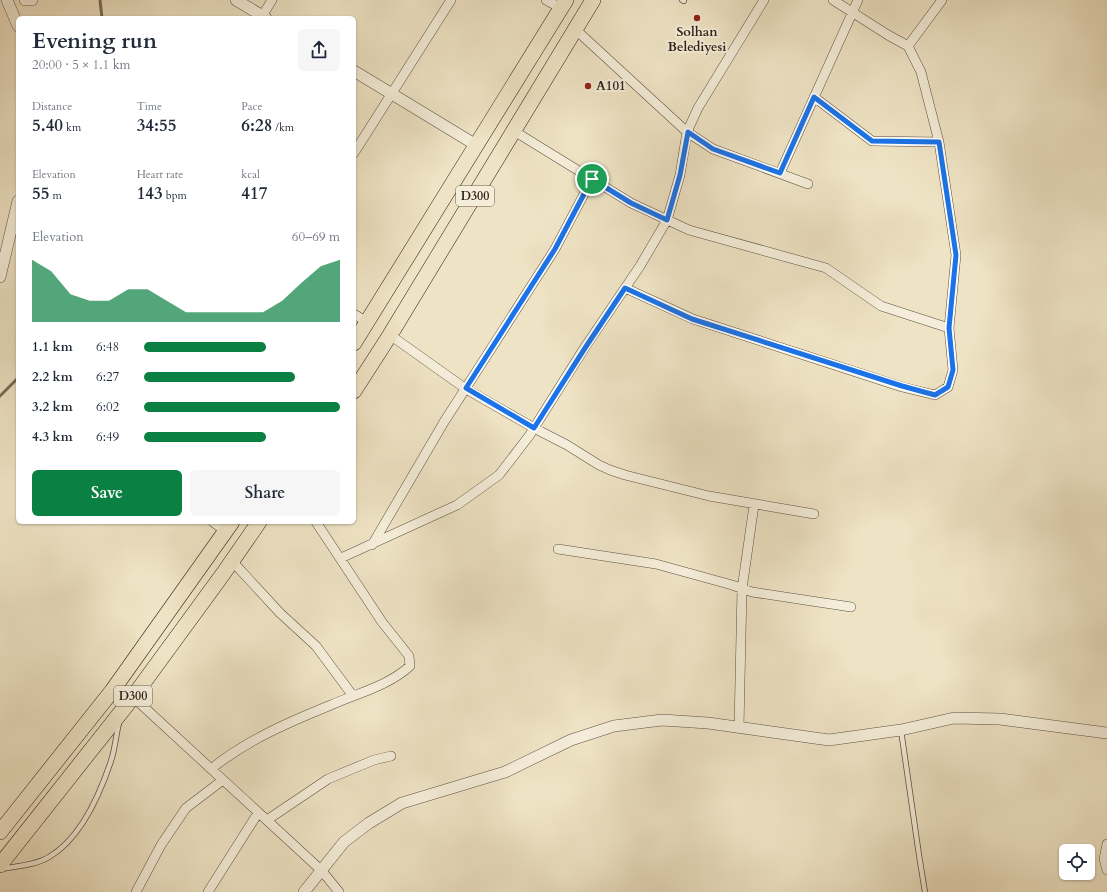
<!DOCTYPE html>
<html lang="en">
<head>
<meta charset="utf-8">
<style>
	body { margin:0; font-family:Cardo,serif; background:#f6f6f7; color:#1f2937; height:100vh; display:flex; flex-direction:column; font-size:15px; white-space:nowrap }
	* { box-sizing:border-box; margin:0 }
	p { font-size:13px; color:#747a83 }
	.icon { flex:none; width:22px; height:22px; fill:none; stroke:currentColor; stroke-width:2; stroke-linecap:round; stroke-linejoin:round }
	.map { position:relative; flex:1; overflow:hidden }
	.panel { position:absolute; left:16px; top:16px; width:340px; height:508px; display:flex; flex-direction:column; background:#fff; border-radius:6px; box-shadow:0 1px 3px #0004 }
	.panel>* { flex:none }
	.buttons { position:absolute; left:1059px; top:844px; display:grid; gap:8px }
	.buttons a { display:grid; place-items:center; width:36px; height:36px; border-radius:6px; background:#fff; box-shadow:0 1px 3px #0004; font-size:20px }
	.pin { position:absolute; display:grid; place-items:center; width:34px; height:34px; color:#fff; margin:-17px; border:2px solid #fff; border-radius:50%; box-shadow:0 1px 4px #0007 }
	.round { display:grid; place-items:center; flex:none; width:42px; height:42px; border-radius:6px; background:#f6f6f7 }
	.summary { display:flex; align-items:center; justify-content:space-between; height:68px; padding:0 16px }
	h1 { font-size:22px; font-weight:800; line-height:30px }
	.metrics { display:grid; grid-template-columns:repeat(3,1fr); gap:6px; height:68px; padding:4px 16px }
	.metrics div { display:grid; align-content:center }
	.metrics b { font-size:17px; font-weight:800 }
	.metrics small { font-size:11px; font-weight:400 }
	.metrics p { font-size:11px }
	.chart { height:112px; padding:8px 16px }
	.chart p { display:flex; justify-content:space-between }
	.chart svg { width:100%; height:72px; margin-top:4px; fill:#0b8043; opacity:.7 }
	.primary-button { display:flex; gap:8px; margin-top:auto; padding:8px 16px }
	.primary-button a { flex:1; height:46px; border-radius:6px; background:#0b8043; color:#fff; font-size:16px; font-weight:800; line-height:46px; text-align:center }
	.primary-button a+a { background:#f6f6f7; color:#1f2937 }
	ul { padding:0 16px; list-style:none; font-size:13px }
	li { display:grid; grid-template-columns:64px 48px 1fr; align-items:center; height:30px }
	li i { height:10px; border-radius:5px; background:#0b8043 }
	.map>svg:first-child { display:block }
</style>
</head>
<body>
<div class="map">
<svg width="1107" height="892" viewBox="0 0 1107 892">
	<rect width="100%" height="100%" fill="#eee3c4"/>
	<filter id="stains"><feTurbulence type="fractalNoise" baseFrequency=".005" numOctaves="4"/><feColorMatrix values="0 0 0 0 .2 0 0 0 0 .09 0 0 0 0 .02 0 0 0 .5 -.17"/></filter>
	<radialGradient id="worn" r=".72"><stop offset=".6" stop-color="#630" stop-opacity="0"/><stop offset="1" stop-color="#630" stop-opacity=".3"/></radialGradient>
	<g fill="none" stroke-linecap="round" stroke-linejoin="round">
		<path stroke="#796c5b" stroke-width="3" d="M 100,0 L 102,18
			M 0,396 L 18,378"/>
		<g stroke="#5d5042" stroke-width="6">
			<path id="service" d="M 682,0 L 684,1
				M 901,730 L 919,855 L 925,892
				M 2,869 C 17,866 36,865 49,857 C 80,839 100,794 111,761 C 115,749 116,735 119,723"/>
		</g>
		<g stroke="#5d5042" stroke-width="10">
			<path id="minor" d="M 546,0 L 561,8
				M 261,18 L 272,0
				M 575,29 L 687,132 L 713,149 L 808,184
				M 908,46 L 942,0
				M 814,97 L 872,141 L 939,142
				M 514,131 L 631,203 L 689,230 L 826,268 L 881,306 L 949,328
				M 354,153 L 451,0
				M 780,173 L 858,0
				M 625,288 L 693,319 L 902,387 L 935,395 L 948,387 L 953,370 L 949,328 L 956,255 L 939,142 L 921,72 L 908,46 L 888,35 L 833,0
				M 354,314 L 367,322
				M 390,335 L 466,389 L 534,428 L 567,445 L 599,465 L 610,470 L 625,475 L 709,496 L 814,514
				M 213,522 L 225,531
				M 372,545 L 444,422 L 555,249 L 592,179
				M 558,549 L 656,564 L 732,585 L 752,592 L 851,607
				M 341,558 L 457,505 L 499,475 L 529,436 L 585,347 L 640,266 L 667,220 L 680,175 L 687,132 L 698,108 L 764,0
				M 232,561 L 280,613 L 316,646 L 353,696
				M 115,687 L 133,697 L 322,871 L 339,892
				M 739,727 L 742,589 L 754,505
				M 211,769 C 247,740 289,722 331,705 C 358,693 388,686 410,666 L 409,656 L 382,622 L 316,522
				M 267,820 L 328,779 L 374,760 L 391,756
				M 1107,844 L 1104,859 L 1107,870
				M 136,892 L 161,845 L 186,808 L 223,780
				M 208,892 L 258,813"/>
		</g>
		<g stroke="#5d5042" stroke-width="12">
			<path id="tertiary" d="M 7,0 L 18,26
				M 25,0 L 32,0
				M 236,0 L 266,18
				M 354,71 L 476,145
				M 0,277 L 18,201
				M 304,892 L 344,842 L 369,823 L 402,803 L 505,772 L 571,740 L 614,726 L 662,720 L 708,723 L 829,740 L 901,730 L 954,718 L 1000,719 L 1107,733"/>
		</g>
		<g stroke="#2d1f17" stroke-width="16">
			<path id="trunk" d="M 354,343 L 566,0
				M 354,391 L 390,335 L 593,0
				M 0,832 L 112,691 L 232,522
				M 0,865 L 133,697 L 223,574 L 259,522"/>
		</g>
		<use href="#service" stroke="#f4edd9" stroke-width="4.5"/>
		<use href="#minor" stroke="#f4edd9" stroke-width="9"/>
		<use href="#tertiary" stroke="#f4edd9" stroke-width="11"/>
		<use href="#trunk" stroke="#eee3c4" stroke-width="15"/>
	</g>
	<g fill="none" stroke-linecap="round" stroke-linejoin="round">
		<g stroke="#fff" stroke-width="8">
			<path id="route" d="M 814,97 L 872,141 L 939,142 L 956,255 L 949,328 L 953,370 L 948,387 L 935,395 L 902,386 L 692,319 L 625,288 L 585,348 L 534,428 L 466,388 L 555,249 L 592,179 L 631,203 L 667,220 L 680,175 L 688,132 L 713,149 L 780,173 Z"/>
		</g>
		<use href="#route" stroke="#1a73e8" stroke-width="5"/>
	</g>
	<g fill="#8f2418" stroke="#f4edd9" stroke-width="1.5">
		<circle cx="697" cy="18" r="4"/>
		<circle cx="588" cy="86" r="4"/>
	</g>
	<g text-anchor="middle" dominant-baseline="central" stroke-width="4" stroke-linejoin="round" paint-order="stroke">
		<g fill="#f4edd9" stroke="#695d51" stroke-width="1">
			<rect x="456" y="186" width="38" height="20" rx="3"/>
			<rect x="114" y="686" width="38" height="20" rx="3"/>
		</g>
		<g font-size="12" font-weight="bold" fill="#2d1f17">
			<text x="475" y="196">D300</text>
			<text x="133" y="696">D300</text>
		</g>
		<g font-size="13" font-weight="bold" fill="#2d1f17" stroke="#f4edd9">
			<text x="697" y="32">Solhan<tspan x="697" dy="15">Belediyesi</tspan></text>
			<text x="596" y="86" text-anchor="start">A101</text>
		</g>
	</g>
	<rect width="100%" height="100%" filter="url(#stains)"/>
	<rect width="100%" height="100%" fill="url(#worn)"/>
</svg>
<div class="buttons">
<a><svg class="icon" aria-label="locate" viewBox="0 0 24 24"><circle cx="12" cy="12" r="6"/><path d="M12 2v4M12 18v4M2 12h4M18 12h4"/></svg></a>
</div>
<div class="pin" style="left:592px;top:179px;background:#1e9e55"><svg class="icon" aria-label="arrive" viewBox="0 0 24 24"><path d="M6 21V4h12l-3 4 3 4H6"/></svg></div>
<section class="panel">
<div class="summary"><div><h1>Evening run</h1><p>20:00 · 5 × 1.1 km</p></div><a class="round"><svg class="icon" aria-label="share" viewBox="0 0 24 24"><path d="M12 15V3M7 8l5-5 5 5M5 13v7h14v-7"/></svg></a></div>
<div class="metrics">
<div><p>Distance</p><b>5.40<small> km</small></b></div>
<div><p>Time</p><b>34:55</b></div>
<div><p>Pace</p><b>6:28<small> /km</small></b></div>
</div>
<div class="metrics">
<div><p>Elevation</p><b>55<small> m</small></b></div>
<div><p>Heart rate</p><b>143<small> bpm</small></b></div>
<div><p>kcal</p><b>417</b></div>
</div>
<div class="chart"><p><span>Elevation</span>60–69 m</p>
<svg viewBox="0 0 160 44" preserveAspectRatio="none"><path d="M0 44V6L10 13L20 27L30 31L40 31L50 24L60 24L70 31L80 38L90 38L100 38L110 38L120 38L130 31L140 20L150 10L160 6V44z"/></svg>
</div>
<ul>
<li><b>1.1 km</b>6:48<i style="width:62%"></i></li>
<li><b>2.2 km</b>6:27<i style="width:77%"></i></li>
<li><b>3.2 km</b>6:02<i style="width:100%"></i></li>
<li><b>4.3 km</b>6:49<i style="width:62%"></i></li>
</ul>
<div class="primary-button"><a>Save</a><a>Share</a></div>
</section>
</div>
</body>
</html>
